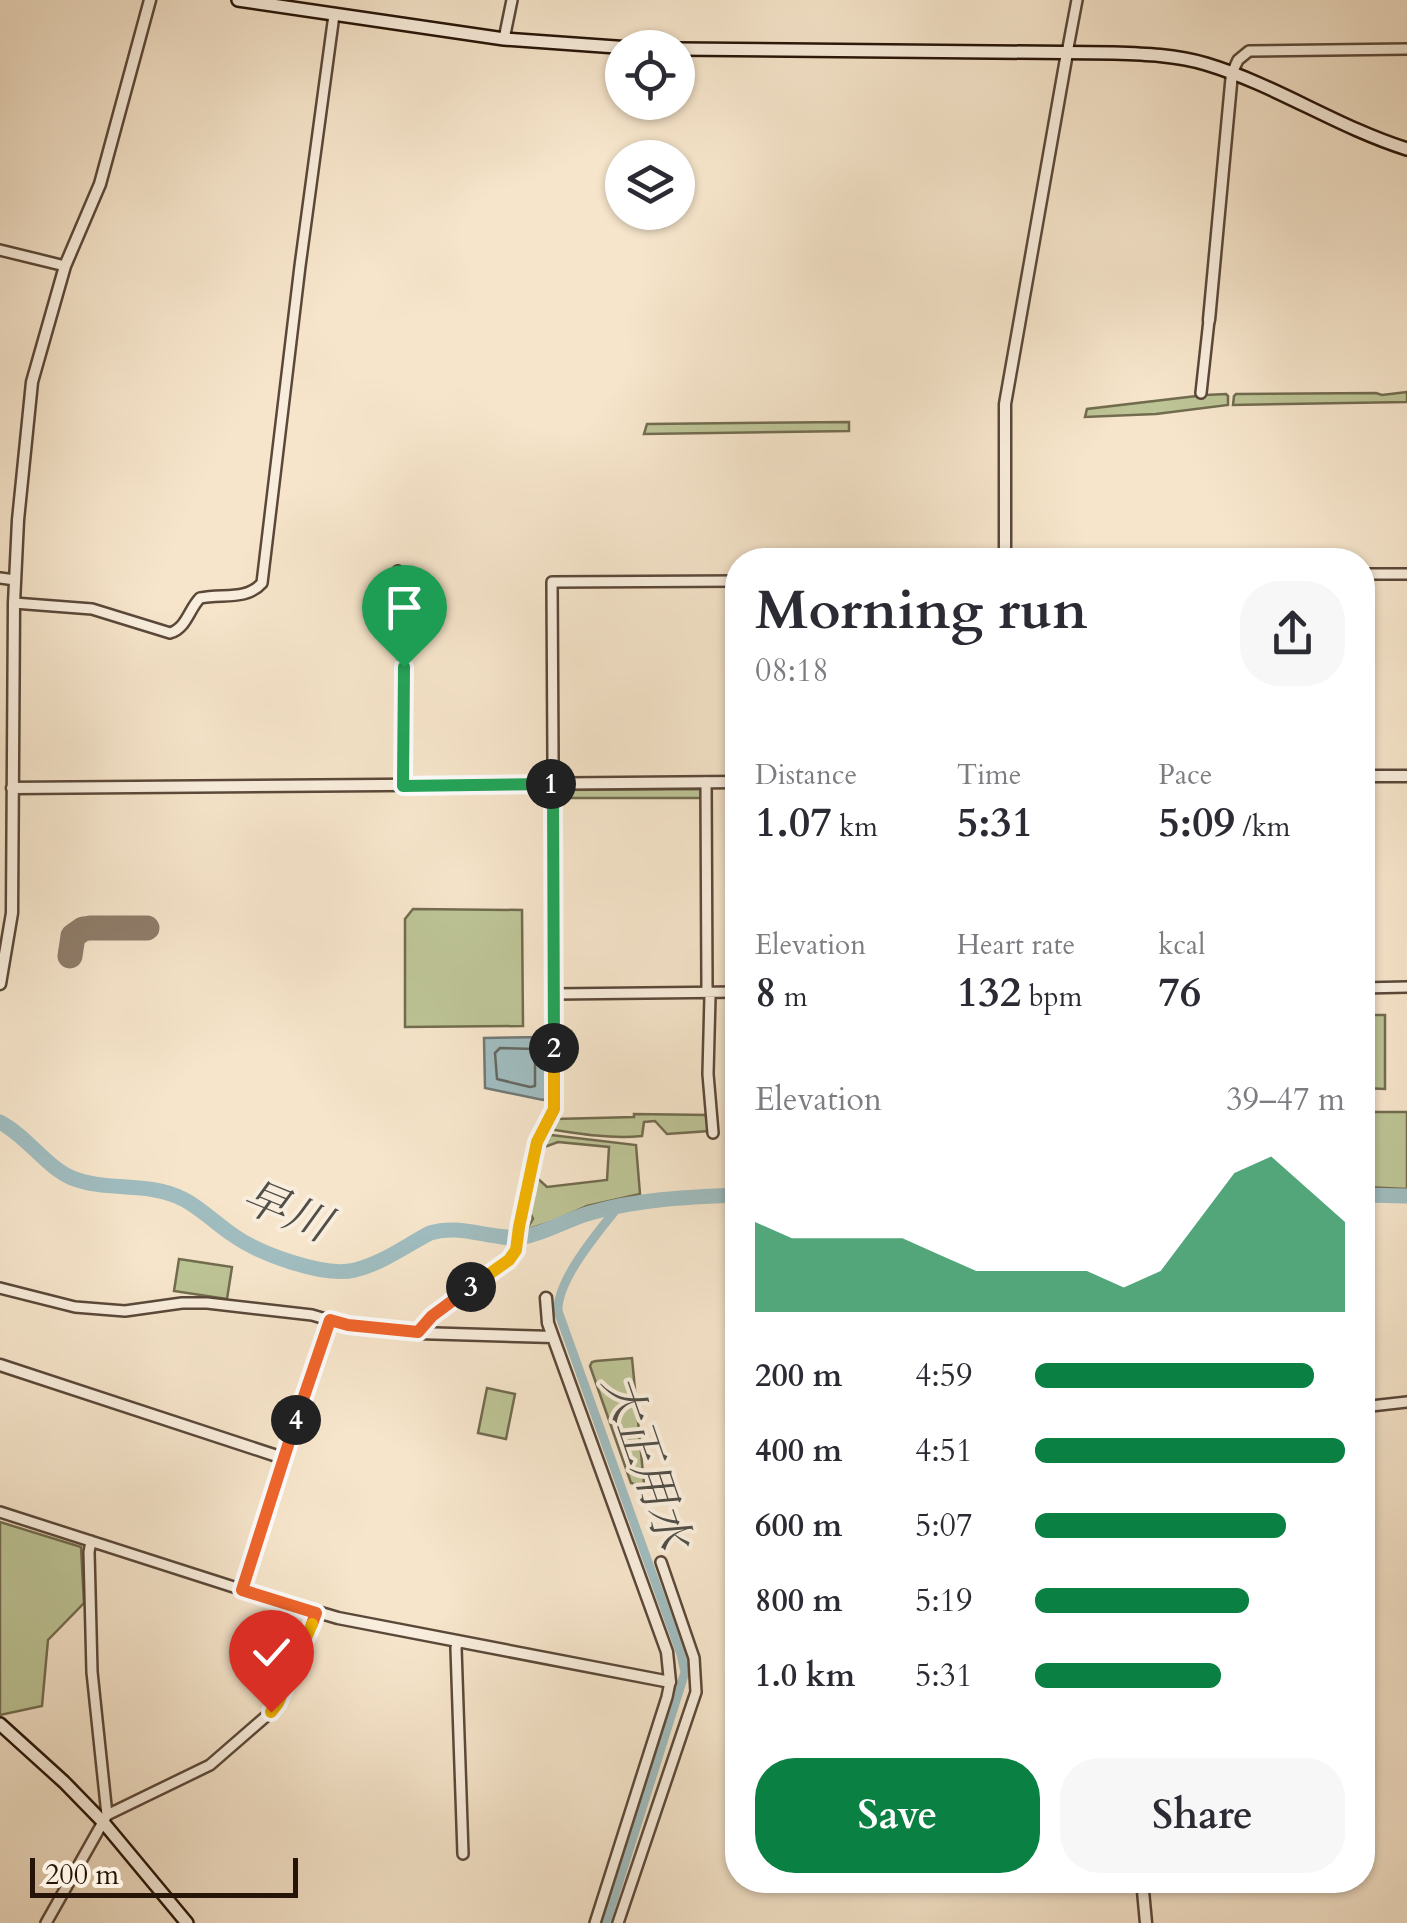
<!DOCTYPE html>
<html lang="en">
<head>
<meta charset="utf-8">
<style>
	body { margin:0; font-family:Cardo,"Noto Serif JP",serif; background:#f7f7f7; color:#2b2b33; height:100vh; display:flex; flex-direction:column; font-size:38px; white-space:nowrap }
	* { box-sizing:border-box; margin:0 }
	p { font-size:32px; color:#7c7c81 }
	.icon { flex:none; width:55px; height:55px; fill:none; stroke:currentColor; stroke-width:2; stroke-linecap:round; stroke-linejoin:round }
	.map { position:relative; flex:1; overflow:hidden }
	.details { position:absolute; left:725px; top:548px; width:650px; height:1345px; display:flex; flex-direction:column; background:#fff; border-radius:40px; box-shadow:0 2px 8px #0004 }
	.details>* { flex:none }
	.fabs { position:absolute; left:605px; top:30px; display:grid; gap:20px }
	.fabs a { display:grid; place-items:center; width:90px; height:90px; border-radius:50%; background:#fff; box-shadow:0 2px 8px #0004; font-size:50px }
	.scale { position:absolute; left:30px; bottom:25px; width:268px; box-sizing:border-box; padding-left:10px; border:5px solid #271408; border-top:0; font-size:28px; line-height:35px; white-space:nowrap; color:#271408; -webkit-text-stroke:8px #f9eedd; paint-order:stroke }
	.pin { position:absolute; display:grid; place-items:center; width:85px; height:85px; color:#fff; margin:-102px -42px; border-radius:50% 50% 50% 0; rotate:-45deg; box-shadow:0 0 10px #0007 }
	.pin .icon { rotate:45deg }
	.km { position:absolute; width:50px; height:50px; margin:-25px; border-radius:50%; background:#222; color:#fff; font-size:28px; line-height:50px; text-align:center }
	.round { display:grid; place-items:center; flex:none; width:105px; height:105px; border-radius:40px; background:#f7f7f7 }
	.overview { display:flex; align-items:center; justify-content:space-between; height:170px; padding:0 30px }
	h1 { font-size:55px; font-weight:700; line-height:75px }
	.metrics { display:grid; grid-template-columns:repeat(3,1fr); gap:15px; height:170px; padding:10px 30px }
	.metrics div { display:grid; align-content:center }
	.metrics b { font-size:42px; font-weight:700 }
	.metrics small { font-size:28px; font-weight:400 }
	.metrics p { font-size:28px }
	.chart { height:280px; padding:20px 30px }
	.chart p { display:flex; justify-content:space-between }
	.chart svg { width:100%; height:180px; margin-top:10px; fill:#0b8043; opacity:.7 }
	.action { display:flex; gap:20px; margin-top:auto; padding:20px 30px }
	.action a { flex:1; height:115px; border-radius:40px; background:#0b8043; color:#fff; font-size:40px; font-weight:700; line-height:115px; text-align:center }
	.action a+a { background:#f7f7f7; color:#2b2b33 }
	ul { padding:0 30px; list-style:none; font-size:32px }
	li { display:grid; grid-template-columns:160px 120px 1fr; align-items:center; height:75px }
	li i { height:25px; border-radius:12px; background:#0b8043 }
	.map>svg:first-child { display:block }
</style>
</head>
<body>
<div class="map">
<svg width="1407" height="1923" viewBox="0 0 1407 1923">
	<rect width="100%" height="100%" fill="#f6e5cb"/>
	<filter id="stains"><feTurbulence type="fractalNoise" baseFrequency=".002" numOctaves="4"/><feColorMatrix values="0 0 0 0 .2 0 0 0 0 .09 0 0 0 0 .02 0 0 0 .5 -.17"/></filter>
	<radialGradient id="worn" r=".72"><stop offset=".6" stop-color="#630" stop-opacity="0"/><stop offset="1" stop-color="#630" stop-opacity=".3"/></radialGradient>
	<path fill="#bdc496" stroke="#726c4f" stroke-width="2.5" d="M 1407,392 L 1407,402 L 1233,405 L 1234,396 L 1236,394 L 1376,393 L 1382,395 Z
		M 1226,394 L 1228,396 L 1228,405 L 1156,414 L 1085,417 L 1087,409 L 1205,395 Z
		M 849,422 L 849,431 L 644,434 L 647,424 Z
		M 704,789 L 704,798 L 557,798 L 557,790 Z
		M 413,909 L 522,910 L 523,1026 L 405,1027 L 405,919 Z
		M 1363,1015 L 1385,1015 L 1385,1089 L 1363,1088 Z
		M 1363,1112 L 1407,1112 L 1407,1189 L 1363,1187 Z
		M 634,1114 L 708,1115 L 709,1131 L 667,1134 L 655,1121 L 644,1122 L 642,1136 C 610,1139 580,1134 549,1129 L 555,1119 L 634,1117 Z
		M 551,1135 L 636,1145 L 640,1194 L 587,1206 L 554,1221 L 526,1230 L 533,1219 L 530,1212 L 536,1177 L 547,1187 L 607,1180 L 609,1147 L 558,1142 L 542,1148 L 547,1138 Z
		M 179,1259 L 232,1267 L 227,1299 L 174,1291 Z
		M 632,1358 L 644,1484 L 637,1485 L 631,1483 L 590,1366 L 592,1362 L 596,1361 Z
		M 487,1388 L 515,1394 L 506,1439 L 478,1433 Z
		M 0,1522 L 81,1547 L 84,1603 L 48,1640 L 42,1706 L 0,1715 Z"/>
	<path fill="#a0bdc0" stroke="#707976" stroke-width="2.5" d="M 546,1037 L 546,1098 L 543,1100 L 485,1088 L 484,1038 Z"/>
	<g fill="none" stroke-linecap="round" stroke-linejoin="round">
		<path stroke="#646864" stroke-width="2.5" d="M 500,1048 L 535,1049 L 535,1086 L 530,1087 L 497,1079 L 495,1053 Z"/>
		<path stroke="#a0bdc0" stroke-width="9" d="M 606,1923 L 685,1672 L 681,1654 L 558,1311 C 557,1280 598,1232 618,1207"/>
		<path stroke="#a0bdc0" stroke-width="15" d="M 0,1122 C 28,1137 46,1167 72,1178 C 107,1192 148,1181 183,1199 C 201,1208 216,1224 233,1235 C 258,1253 324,1278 355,1270 C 381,1264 407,1245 430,1233 C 462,1223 491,1241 523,1237 C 546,1233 568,1219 590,1213 C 638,1199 688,1197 738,1195
			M 1362,1195 L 1407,1196"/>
		<path stroke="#8e7c6a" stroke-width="25" d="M 70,956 L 73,936 L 83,929 L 90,928 L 147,928"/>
		<g stroke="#5b4839" stroke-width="14">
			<path id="minor" d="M 504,39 L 512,0
				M 1067,53 L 1077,0
				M 1232,73 L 1238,60 L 1249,51 L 1407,49
				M 0,250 L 65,266
				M 1201,393 L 1209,320
				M 398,571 L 404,667 L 403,786
				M 1362,574 L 1407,574
				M 0,578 L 15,580
				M 14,603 L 92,609 L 170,633 C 186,629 189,609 200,598 C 222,593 246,601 262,583 L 300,266 L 334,15
				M 706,782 L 707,989 L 710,996 L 708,1074 L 713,1133
				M 1362,988 L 1407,987
				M 554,994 L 738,992
				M 0,1288 L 75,1307 L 125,1311 L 182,1303 L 207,1303 L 312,1315 L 329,1320
				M 418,1333 C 429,1310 486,1276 509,1260 L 516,1250 L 537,1142 L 555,1109 L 552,582 L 738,581
				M 1362,1407 L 1407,1402
				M 0,1512 L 243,1590
				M 91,1541 L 89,1552 L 92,1672 L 107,1815
				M 1362,1632 L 1368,1685
				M 458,1641 L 456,1648 L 463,1854
				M 46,1923 L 107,1815 L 210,1765 L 271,1712 L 278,1703 L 316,1613
				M 595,1923 L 667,1697 L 670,1682
				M 618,1923 L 696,1692 L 694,1658 L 661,1562"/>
		</g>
		<g stroke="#5b4839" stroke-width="15">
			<path id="tertiary" d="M 1209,320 L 1232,73
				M 1005,560 L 1005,404 L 1067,53
				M 1362,776 L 1407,776
				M 12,788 L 738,782
				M 0,984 L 12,913 L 14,603 L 18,520 L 32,382 L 65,266 L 100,184 L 150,0
				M 546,1298 L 548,1323 L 553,1337
				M 329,1320 L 348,1325 L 418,1333 L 553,1337 L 667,1652 L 670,1682 L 338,1618 L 243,1590 Z
				M 0,1365 L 283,1458
				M 1142,1880 L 1146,1923"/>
		</g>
		<g stroke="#271408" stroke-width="16">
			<path id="secondary" d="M 238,0 L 504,39 L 630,48
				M 678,49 L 1113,53 C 1144,54 1176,55 1206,64 C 1276,85 1337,127 1407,149
				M 0,1724 L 64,1782 L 103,1822 L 187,1923"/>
		</g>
		<use href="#minor" stroke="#f9eedd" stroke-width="9"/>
		<use href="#tertiary" stroke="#f9eedd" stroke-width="10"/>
		<use href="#secondary" stroke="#f9eedd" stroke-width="11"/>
	</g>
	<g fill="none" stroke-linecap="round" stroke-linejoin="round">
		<g stroke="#fff" stroke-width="20">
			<path id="split-1" d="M 404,667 L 403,786 L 551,784"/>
		</g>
		<g stroke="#fff" stroke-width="20">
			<path id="split-2" d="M 551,784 L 553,784 L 554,1048"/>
		</g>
		<g stroke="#fff" stroke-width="20">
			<path id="split-3" d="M 471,1287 L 509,1260 L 516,1250 L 519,1227 L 537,1142 L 554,1109 L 554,1048"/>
		</g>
		<g stroke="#fff" stroke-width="20">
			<path id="split-4" d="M 296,1420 L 330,1320 L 348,1325 L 418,1332 L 432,1316 L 471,1287"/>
		</g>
		<g stroke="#fff" stroke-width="20">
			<path id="split-5" d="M 296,1420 L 242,1590 L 316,1613 L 312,1624"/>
		</g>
		<g stroke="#fff" stroke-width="20">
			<path id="split-6" d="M 271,1712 L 278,1703 L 312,1624"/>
		</g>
		<use href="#split-1" stroke="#22a559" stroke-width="12"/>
		<use href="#split-2" stroke="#22a559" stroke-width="12"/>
		<use href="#split-3" stroke="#f5b400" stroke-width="12"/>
		<use href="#split-4" stroke="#f0652b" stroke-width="12"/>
		<use href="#split-5" stroke="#f0652b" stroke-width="12"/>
		<use href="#split-6" stroke="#f5b400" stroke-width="12"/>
	</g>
	<g text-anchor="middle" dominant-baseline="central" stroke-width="8" stroke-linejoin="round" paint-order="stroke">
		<g font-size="45" font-style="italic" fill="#514f48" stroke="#f9eedd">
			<text transform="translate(286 1211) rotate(22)">早川</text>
			<text transform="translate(646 1462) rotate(71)">大正用水</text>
		</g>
	</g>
	<rect width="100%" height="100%" filter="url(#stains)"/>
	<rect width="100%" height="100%" fill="url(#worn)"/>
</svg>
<div class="fabs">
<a><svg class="icon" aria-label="locate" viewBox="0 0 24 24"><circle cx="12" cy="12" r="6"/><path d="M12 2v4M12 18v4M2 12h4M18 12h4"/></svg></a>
<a><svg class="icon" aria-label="layers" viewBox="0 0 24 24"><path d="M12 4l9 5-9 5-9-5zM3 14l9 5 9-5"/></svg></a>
</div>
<div class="scale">200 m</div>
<div class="pin" style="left:404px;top:667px;background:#1e9e55"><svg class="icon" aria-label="arrive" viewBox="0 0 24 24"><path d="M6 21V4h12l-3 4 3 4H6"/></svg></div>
<div class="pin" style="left:271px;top:1712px;background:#d93025"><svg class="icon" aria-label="check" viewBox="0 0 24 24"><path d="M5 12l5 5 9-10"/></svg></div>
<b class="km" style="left:551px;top:784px">1</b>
<b class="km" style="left:554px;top:1048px">2</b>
<b class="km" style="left:471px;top:1287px">3</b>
<b class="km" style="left:296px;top:1420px">4</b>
<section class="details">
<div class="overview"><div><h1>Morning run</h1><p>08:18</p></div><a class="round"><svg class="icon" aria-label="share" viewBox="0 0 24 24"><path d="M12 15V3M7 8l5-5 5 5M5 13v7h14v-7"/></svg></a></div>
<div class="metrics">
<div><p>Distance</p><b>1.07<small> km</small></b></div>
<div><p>Time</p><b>5:31</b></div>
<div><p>Pace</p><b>5:09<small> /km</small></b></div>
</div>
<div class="metrics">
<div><p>Elevation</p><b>8<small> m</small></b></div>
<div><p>Heart rate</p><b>132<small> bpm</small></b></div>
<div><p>kcal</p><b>76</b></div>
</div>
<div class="chart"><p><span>Elevation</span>39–47 m</p>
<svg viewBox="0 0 160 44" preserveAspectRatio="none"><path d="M0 44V22L10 26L20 26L30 26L40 26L50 30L60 34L70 34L80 34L90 34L100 38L110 34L120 22L130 10L140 6L150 14L160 22V44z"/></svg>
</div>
<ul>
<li><b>200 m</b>4:59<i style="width:90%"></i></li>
<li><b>400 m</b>4:51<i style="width:100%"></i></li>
<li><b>600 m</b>5:07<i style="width:81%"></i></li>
<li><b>800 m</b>5:19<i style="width:69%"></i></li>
<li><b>1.0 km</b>5:31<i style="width:60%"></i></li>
</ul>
<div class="action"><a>Save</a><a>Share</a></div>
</section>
</div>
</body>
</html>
